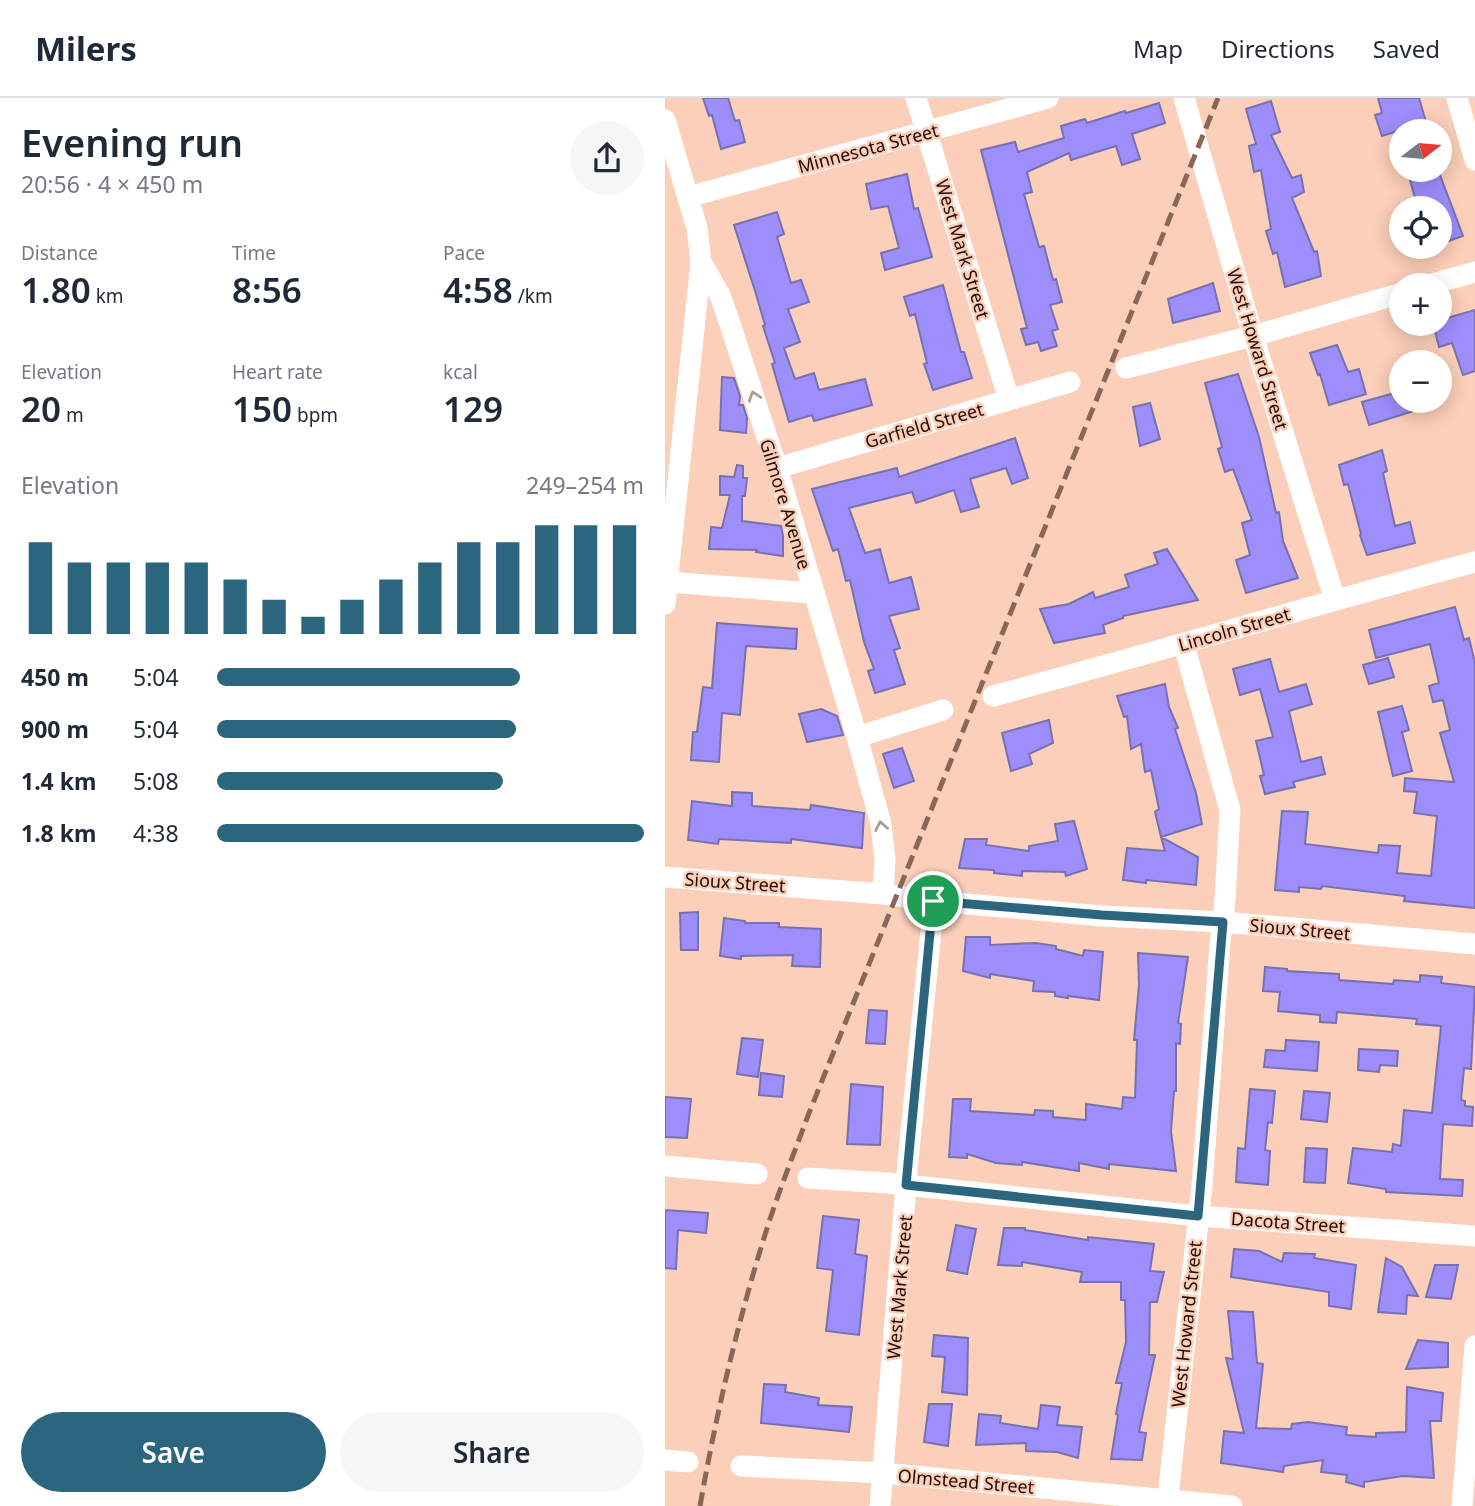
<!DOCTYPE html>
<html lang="en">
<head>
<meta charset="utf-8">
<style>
	body { margin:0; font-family:"Noto Sans",sans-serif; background:#f6f6f7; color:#1f2937; height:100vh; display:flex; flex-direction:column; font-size:26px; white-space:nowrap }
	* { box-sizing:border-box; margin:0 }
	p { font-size:23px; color:#747a83 }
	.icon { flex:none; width:38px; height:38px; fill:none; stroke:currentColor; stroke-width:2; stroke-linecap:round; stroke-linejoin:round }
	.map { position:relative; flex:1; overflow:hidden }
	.details { display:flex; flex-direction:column; background:#fff; width:665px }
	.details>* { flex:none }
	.needle { width:46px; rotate:74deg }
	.tools { position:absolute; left:724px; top:21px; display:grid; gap:14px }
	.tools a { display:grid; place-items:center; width:63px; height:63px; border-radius:50%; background:#fff; box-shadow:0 4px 18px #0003; font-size:35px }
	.pin { position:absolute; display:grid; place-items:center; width:60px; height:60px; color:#fff; margin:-30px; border:4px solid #fff; border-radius:50%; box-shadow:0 2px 7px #0007 }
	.round { display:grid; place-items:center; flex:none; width:74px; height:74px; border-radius:37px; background:#f6f6f7 }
	.summary { display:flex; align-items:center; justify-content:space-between; height:119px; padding:0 21px }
	h1 { font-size:38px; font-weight:600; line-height:52px }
	.metrics { display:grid; grid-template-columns:repeat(3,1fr); gap:10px; height:119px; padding:7px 21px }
	.metrics div { display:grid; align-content:center }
	.metrics b { font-size:35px; font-weight:600 }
	.metrics small { font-size:19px; font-weight:400 }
	.metrics p { font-size:19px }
	.chart { height:196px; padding:14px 21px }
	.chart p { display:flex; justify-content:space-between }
	.chart svg { width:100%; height:126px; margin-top:7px; stroke:#2b667e; stroke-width:6 }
	.primary-button { display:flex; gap:14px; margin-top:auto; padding:14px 21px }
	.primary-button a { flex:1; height:80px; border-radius:42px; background:#2b667e; color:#fff; font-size:28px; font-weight:600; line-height:80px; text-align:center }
	.primary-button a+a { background:#f6f6f7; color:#1f2937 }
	ul { padding:0 21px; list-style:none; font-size:23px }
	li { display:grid; grid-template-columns:112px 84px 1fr; align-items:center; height:52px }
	li i { height:18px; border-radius:9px; background:#2b667e }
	header { display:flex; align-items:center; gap:42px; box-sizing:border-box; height:98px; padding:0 35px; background:#fff; border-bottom:2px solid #e0e1e3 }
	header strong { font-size:33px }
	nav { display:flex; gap:38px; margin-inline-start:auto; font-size:24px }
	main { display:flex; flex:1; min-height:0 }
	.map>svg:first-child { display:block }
</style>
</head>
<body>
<header>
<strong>Milers</strong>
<nav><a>Map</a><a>Directions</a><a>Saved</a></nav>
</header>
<main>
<section class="details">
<div class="summary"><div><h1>Evening run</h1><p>20:56 · 4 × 450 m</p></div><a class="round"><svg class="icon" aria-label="share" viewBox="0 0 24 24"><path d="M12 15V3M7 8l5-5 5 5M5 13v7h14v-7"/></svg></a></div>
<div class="metrics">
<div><p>Distance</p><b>1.80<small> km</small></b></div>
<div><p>Time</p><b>8:56</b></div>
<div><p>Pace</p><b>4:58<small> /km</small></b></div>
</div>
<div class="metrics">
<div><p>Elevation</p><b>20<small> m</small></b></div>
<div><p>Heart rate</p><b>150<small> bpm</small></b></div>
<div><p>kcal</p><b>129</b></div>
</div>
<div class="chart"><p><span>Elevation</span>249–254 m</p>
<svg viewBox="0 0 160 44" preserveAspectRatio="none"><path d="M5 44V12M15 44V19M25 44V19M35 44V19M45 44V19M55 44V25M65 44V32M75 44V38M85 44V32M95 44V25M105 44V19M115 44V12M125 44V12M135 44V6M145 44V6M155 44V6"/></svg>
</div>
<ul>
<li><b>450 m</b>5:04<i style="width:71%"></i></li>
<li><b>900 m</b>5:04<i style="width:70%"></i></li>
<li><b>1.4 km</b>5:08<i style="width:67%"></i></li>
<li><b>1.8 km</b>4:38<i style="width:100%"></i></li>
</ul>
<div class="primary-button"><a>Save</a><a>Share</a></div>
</section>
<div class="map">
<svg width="810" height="1408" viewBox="0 0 810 1408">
	<rect width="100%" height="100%" fill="#fbcfb9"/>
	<path fill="#9d8efc" stroke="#7871b1" stroke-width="2" d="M 38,0 L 63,0 L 70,23 L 74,22 L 80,44 L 56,51 L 47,17 L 44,18 Z
		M 713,0 L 754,0 L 761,24 L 717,38 L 710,17 L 717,15 Z
		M 606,3 L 615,34 L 606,37 L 627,80 L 636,77 L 639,94 L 627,100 L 649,154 L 652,153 L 656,178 L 620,189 L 612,154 L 608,156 L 601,133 L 606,131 L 596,72 L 589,74 L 584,48 L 591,46 L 581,11 Z
		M 494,5 L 500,25 L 467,36 L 475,61 L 457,67 L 451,48 L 406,62 L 404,55 L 362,74 L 367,94 L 359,96 L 374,149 L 379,148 L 388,182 L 391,181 L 397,204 L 385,207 L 393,231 L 387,233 L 392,248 L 376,253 L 373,244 L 361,247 L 356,231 L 362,230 L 316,52 L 350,44 L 353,54 L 399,40 L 396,28 L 420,21 L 422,25 L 460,13 L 461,15 Z
		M 742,72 L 773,72 L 798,138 L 775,146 L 775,110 L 756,110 L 753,103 L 751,103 Z
		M 242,76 L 249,111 L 253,110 L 267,159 L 220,172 L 216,155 L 234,150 L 223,108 L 206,111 L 201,86 Z
		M 112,114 L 119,136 L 112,139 L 126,185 L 136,182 L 144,204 L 123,211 L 135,244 L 119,250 L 130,281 L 149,275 L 154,292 L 200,281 L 207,307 L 149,323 L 147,317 L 124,324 L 107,266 L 110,265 L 98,228 L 100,227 L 91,196 L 69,127 Z
		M 548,185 L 555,213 L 508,225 L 503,201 Z
		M 278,187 L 296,254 L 299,254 L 307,280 L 268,292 L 259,266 L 262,265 L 250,216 L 245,218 L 239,199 Z
		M 810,212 L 810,273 L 798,277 L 787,245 L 774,249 L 768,226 L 775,226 L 775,222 Z
		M 672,247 L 683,274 L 694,271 L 701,296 L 664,307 L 655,276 L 653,277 L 645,255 Z
		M 573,276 L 594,339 L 611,415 L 614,414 L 618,443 L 633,480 L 581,495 L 571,462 L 585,457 L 577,425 L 587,422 L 568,371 L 560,374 L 553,351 L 557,349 L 540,285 Z
		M 57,279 L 69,280 L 75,298 L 74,307 L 78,307 L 82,320 L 81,335 L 55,332 Z
		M 737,293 L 737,303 L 770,303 L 771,306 L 704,327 L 697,304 Z
		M 485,305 L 495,341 L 475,348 L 468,309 Z
		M 350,340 L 363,380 L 347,386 L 341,370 L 305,381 L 314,409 L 296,414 L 289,392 L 251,405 L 247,394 L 184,410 L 200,455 L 215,451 L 224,485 L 246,479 L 254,511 L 224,518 L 235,550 L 229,552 L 240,586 L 210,595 L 203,573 L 209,571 L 199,544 L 185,482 L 181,483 L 173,451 L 168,453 L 147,391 L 232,370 L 234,379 Z
		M 717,352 L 722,373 L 718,375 L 730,428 L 745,424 L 750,445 L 702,457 L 695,437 L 696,436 L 683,386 L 679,387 L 674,367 Z
		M 72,367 L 78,368 L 78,380 L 82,380 L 80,398 L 77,398 L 77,423 L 116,428 L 118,438 L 118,458 L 91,454 L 92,452 L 44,451 L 46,429 L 57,430 L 65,397 L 55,397 L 55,378 L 69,379 Z
		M 502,451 L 533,502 L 458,518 L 458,520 L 438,527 L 440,535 L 389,545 L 375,511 L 404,506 L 428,494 L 430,500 L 464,489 L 460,477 L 493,466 L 489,455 Z
		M 790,509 L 799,542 L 804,540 L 810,565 L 810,810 L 739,803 L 740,798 L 657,788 L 656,791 L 634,789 L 634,794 L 610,792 L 617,713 L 643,714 L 640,746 L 713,755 L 714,747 L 735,748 L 732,775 L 766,778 L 772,718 L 749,715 L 752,694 L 739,693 L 740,680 L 789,684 L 775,635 L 785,632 L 778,602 L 768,604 L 764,588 L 774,585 L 765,546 L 711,560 L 704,532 Z
		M 52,525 L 132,531 L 131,551 L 81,548 L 75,617 L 57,615 L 54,664 L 26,662 L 28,634 L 32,634 L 38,589 L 47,590 Z
		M 723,560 L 729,579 L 704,586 L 698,567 Z
		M 605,561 L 614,594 L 641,586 L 647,606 L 624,613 L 636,664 L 656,659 L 660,676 L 628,684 L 630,689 L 600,696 L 595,678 L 599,677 L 591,643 L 608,639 L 595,591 L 575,597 L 568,571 Z
		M 500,586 L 504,609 L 513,630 L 510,631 L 531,695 L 537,726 L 496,739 L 490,714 L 494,711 L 486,672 L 480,674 L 476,646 L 466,651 L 462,618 L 459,619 L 452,598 Z
		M 737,608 L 744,632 L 737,634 L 747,673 L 728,678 L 713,614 Z
		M 156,611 L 172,618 L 178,637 L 142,644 L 134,616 Z
		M 384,622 L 388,645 L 364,656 L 367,666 L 346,673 L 337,635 Z
		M 237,650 L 249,683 L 229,690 L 218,656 Z
		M 67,694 L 87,695 L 87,708 L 145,712 L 146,707 L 199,715 L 197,750 L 126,741 L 126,745 L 54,741 L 53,746 L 23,742 L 27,703 L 67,708 Z
		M 409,723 L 422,771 L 401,778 L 400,774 L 357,773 L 357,778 L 329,775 L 329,772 L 294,770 L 300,741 L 322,741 L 321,747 L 364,753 L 364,748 L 393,743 L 390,726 Z
		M 496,739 L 533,759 L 531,787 L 481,782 L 481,785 L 458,782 L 462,750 L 500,753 Z
		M 33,814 L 33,852 L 16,852 L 15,815 Z
		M 59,820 L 80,823 L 80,825 L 114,825 L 114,829 L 156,831 L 155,869 L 127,868 L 128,857 L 76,858 L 76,861 L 55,858 Z
		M 301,839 L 325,839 L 325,847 L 371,845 L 391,848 L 391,851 L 418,858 L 419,852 L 438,854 L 434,902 L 403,898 L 403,900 L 390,898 L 390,894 L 368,893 L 369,883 L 325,876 L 325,880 L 298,873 Z
		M 473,855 L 523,859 L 513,925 L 516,926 L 515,946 L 511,945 L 511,993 L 509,993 L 506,1033 L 511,1073 L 444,1066 L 444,1071 L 414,1065 L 414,1073 L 357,1064 L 357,1067 L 331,1065 L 302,1056 L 302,1060 L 284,1059 L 288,1001 L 306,1001 L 305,1013 L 369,1017 L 370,1012 L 388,1013 L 388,1019 L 421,1022 L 421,1006 L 457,1011 L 458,999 L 470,1000 L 472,942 L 469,942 L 474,887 Z
		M 600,869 L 622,871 L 622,873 L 674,876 L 674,882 L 728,886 L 729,882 L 755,884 L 755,877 L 777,879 L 776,885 L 810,889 L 806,971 L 799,970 L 796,1002 L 800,1003 L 800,1008 L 808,1009 L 807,1028 L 778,1026 L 775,1081 L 798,1082 L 797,1098 L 721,1094 L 721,1091 L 683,1085 L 688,1050 L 727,1054 L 728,1046 L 736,1048 L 739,1012 L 767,1015 L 776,928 L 751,926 L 752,921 L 672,914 L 671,925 L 655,924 L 655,917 L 613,913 L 615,894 L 598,893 Z
		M 204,912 L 222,913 L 220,946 L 201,945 Z
		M 77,940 L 98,942 L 93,979 L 72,976 Z
		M 621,942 L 654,944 L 652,973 L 599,969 L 601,952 L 620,953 Z
		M 694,951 L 733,953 L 732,968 L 715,967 L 714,974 L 693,972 Z
		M 96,975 L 119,978 L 117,999 L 94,997 Z
		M 186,986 L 218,989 L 215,1047 L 182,1046 Z
		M 585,991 L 610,993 L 607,1025 L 603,1024 L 600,1052 L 605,1053 L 603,1087 L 571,1084 L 573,1050 L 580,1051 Z
		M 639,993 L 665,995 L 662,1024 L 636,1021 Z
		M 0,999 L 26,1001 L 22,1040 L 0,1039 Z
		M 641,1050 L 662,1051 L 660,1085 L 639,1084 Z
		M 0,1112 L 43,1115 L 41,1135 L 13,1132 L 11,1171 L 0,1170 Z
		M 158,1118 L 194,1122 L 190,1156 L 202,1158 L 194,1237 L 161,1233 L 168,1172 L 152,1170 Z
		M 291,1127 L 311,1131 L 302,1176 L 282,1172 Z
		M 339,1130 L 360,1130 L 360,1132 L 423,1142 L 423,1139 L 489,1146 L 485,1173 L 499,1174 L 492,1204 L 485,1204 L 484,1257 L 490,1257 L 474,1334 L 481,1335 L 477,1362 L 446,1361 L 453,1317 L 451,1316 L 457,1285 L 451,1285 L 461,1244 L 460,1202 L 456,1202 L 456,1184 L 415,1184 L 417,1174 L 357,1164 L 357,1168 L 333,1167 Z
		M 569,1151 L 594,1153 L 617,1164 L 619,1155 L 650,1156 L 649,1160 L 691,1167 L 686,1211 L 664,1208 L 664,1194 L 566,1179 Z
		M 721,1160 L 737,1169 L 753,1198 L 742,1197 L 741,1216 L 713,1214 Z
		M 770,1167 L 793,1167 L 786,1201 L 761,1199 Z
		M 563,1213 L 588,1214 L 592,1265 L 598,1266 L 591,1330 L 626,1331 L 627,1326 L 643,1324 L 682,1329 L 681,1337 L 711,1339 L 711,1335 L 741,1334 L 742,1289 L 778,1295 L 776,1323 L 765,1323 L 769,1380 L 738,1378 L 699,1384 L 699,1389 L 681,1384 L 682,1377 L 656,1374 L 658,1362 L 619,1368 L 618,1374 L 556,1365 L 559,1333 L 579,1335 L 561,1260 L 568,1261 Z
		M 269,1237 L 303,1240 L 302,1297 L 277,1294 L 280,1259 L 267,1258 Z
		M 753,1242 L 783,1245 L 783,1269 L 741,1271 Z
		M 99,1286 L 121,1287 L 120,1294 L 154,1300 L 153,1307 L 187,1309 L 184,1334 L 96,1325 Z
		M 264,1306 L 287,1306 L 283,1348 L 259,1344 Z
		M 376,1307 L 395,1309 L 392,1327 L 417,1329 L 413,1360 L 392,1354 L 361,1353 L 361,1345 L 311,1347 L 314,1316 L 336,1318 L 335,1325 L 373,1331 Z"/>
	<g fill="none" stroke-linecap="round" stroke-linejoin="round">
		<path stroke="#fff" stroke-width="21" d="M 251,0 L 344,302
			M 519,0 L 588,238 L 670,502
			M 792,0 L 810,62
			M 0,22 L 32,130 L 36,164 L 0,506
			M 23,99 L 383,0
			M 36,164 L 55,197 L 65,226 L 112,370 L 192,639 L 216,726 L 220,762 L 218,796
			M 763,187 L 810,174
			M 461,270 L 588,238 L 737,195
			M 112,370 L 405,284
			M 2,484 L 148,495
			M 328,598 C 489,555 649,507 810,464
			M 192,639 L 278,612
			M 0,779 L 218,796 L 269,803 L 437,818 L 558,824 L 810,846
			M 0,1068 L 92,1076
			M 143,1080 L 222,1085 L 533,1118 L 810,1138
			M 0,1362 L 23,1364
			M 76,1368 L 218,1375 L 567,1408
			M 215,1408 L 243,1063 L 269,803
			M 502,1408 L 537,1088 L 555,845 L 560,802 L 565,712 L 519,547
			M 797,1408 L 810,1248"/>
		<path stroke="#896758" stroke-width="5" stroke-dasharray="14 7" stroke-linecap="butt" d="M 35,1408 C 52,1311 75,1214 105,1121 C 117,1085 131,1050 144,1015 L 553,0"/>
	</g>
	<defs><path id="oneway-chevron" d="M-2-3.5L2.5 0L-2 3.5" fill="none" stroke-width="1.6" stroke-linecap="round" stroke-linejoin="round" transform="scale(1.75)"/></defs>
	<g stroke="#a79d99">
		<use href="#oneway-chevron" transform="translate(89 298) rotate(-108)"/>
		<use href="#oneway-chevron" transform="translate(216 728) rotate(-101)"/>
	</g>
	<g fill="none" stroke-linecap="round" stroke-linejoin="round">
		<g stroke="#fff" stroke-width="14">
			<path id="route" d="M 268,803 L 437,817 L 558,824 L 533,1118 L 241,1087 Z"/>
		</g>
		<use href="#route" stroke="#2b667e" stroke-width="9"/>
	</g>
	<g text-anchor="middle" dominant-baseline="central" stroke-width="5" stroke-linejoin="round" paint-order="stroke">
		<g font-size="18" fill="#220900" stroke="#fbcfb9">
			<text transform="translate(203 50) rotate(-15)">Minnesota Street</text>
			<text transform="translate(298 151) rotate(73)">West Mark Street</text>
			<text transform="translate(593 251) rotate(73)">West Howard Street</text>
			<text transform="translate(259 327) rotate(-16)">Garfield Street</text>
			<text transform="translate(121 406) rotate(73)">Gilmore Avenue</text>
			<text transform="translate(569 531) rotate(-16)">Lincoln Street</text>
			<text transform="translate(70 784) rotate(4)">Sioux Street</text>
			<text transform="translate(635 831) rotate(5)">Sioux Street</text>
			<text transform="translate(623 1124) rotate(4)">Dacota Street</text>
			<text transform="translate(234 1189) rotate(-85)">West Mark Street</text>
			<text transform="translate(521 1226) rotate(-84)">West Howard Street</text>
			<text transform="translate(301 1383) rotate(5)">Olmstead Street</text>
		</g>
	</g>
</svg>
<div class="tools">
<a><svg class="needle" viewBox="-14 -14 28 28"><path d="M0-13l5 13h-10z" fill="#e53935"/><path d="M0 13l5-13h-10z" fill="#747a83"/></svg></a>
<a><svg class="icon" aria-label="locate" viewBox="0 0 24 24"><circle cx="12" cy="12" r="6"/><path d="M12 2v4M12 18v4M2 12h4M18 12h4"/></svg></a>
<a>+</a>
<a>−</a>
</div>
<div class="pin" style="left:268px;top:803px;background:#1e9e55"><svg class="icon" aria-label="arrive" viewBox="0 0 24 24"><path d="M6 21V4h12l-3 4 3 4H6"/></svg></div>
</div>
</main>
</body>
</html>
